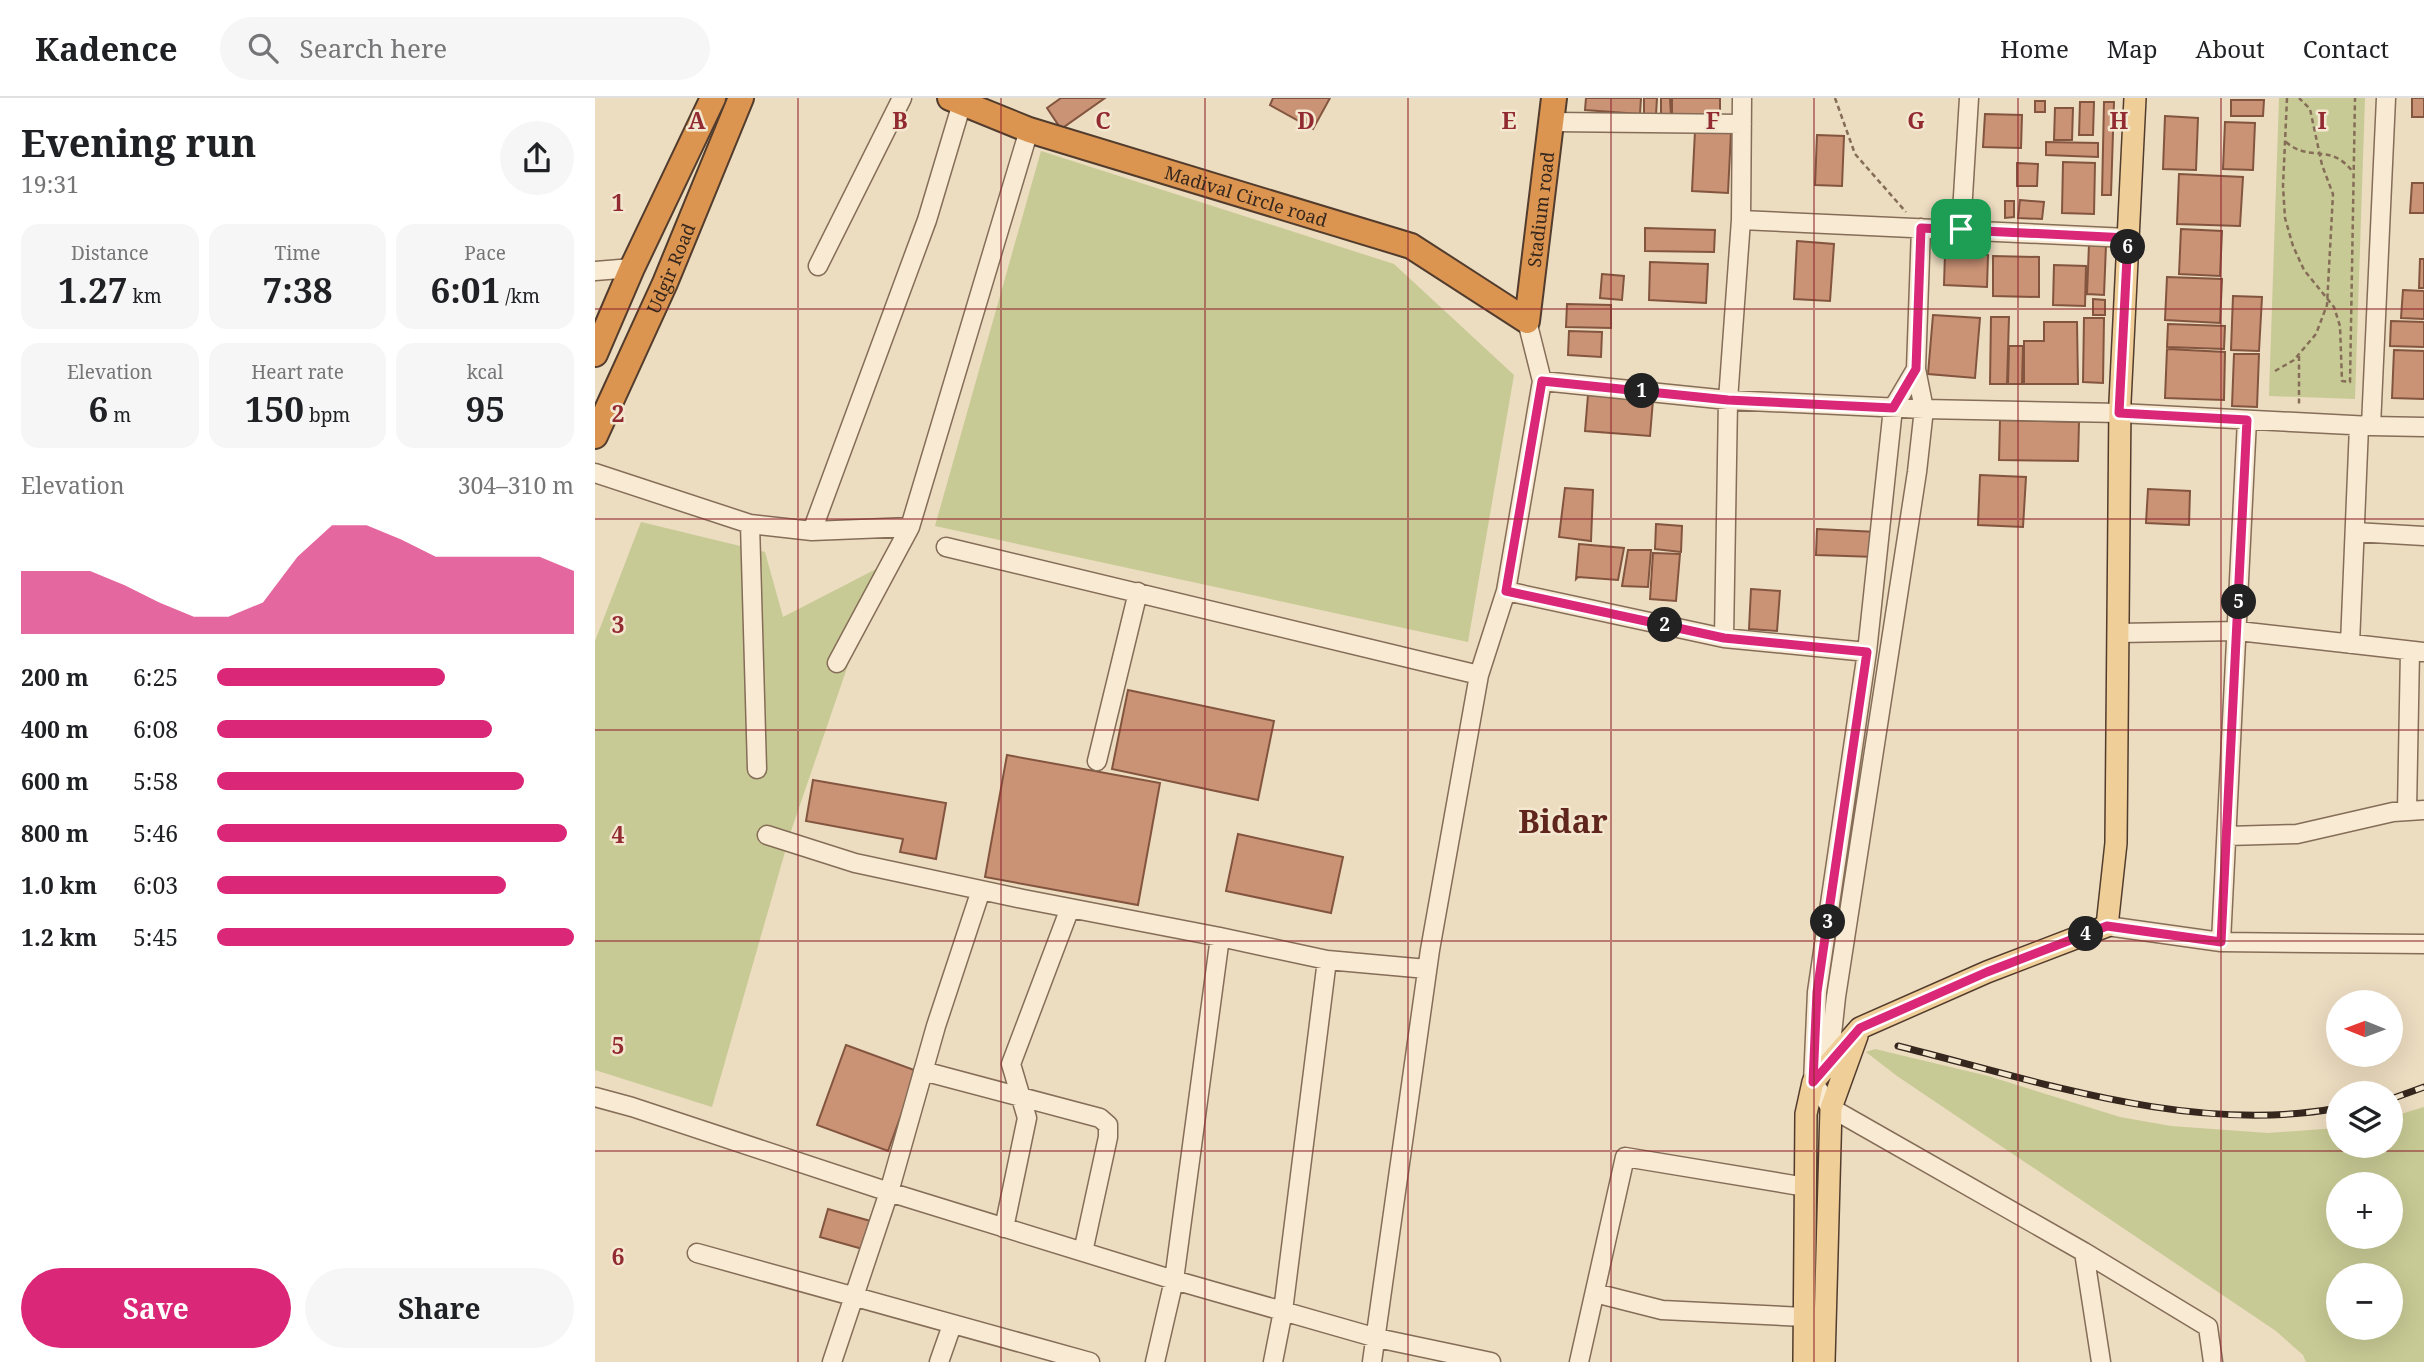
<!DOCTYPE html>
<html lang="en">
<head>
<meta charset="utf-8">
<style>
	body { margin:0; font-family:"Noto Serif",serif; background:#f6f6f6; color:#202124; height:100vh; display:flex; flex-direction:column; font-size:26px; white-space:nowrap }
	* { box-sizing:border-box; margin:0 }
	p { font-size:23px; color:#757577 }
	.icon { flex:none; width:38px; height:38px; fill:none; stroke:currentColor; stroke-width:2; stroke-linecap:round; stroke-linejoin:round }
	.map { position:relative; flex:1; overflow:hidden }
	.side { display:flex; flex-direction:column; background:#fff; width:595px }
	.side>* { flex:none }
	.needle { width:46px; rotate:271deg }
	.tools { position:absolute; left:1731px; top:892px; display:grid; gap:14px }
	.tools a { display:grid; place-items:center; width:77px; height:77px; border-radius:50%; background:#fff; box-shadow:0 7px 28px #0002; font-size:35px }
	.pin { position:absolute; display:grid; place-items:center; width:60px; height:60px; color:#fff; margin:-30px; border-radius:14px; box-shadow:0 4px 10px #0006 }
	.km { position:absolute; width:35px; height:35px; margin:-18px; border-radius:50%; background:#222; color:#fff; font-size:19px; line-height:35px; text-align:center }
	.round { display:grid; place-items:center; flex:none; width:74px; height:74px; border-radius:37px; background:#f6f6f6 }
	.summary { display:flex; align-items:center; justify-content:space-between; height:119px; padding:0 21px }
	h1 { font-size:38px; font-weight:700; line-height:52px }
	.stats { display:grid; grid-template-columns:repeat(3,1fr); gap:10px; height:119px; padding:7px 21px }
	.stats div { display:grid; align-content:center; border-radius:18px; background:#f6f6f6; text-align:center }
	.stats b { font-size:35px; font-weight:700 }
	.stats small { font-size:19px; font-weight:400 }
	.stats p { font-size:19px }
	.chart { height:196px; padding:14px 21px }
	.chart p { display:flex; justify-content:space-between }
	.chart svg { width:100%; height:126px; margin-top:7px; fill:#db2777; opacity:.7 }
	.cta { display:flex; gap:14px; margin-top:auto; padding:14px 21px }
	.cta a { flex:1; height:80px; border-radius:42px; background:#db2777; color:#fff; font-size:28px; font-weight:700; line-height:80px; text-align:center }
	.cta a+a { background:#f6f6f6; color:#202124 }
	ul { padding:0 21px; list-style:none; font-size:23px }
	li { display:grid; grid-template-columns:112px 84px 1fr; align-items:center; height:52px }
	li i { height:18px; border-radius:9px; background:#db2777 }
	header { display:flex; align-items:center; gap:42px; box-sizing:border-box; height:98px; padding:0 35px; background:#fff; border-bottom:2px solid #e0e0e0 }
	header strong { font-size:33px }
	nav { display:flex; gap:38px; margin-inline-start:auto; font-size:24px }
	.search { width:490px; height:63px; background:#f6f6f6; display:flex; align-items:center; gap:18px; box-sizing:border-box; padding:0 24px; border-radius:38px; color:#757577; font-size:26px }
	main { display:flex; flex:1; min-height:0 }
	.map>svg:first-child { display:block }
</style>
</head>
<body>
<header>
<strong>Kadence</strong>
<div class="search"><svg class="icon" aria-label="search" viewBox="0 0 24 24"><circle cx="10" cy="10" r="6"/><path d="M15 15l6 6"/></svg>Search here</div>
<nav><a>Home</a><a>Map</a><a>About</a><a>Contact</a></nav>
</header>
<main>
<section class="side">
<div class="summary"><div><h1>Evening run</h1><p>19:31</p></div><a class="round"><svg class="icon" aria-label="share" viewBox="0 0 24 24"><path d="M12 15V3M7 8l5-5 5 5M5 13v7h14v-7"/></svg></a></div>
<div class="stats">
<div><p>Distance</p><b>1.27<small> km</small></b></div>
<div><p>Time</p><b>7:38</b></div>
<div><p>Pace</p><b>6:01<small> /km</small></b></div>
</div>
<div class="stats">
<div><p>Elevation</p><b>6<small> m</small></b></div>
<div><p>Heart rate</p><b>150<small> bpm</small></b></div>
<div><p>kcal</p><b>95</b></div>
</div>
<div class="chart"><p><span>Elevation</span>304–310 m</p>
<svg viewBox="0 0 160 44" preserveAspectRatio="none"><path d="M0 44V22L10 22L20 22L30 27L40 33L50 38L60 38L70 33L80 17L90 6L100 6L110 11L120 17L130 17L140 17L150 17L160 22V44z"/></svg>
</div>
<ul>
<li><b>200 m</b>6:25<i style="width:64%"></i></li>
<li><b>400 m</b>6:08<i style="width:77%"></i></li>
<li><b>600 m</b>5:58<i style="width:86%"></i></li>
<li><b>800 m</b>5:46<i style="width:98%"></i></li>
<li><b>1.0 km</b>6:03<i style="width:81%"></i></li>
<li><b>1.2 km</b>5:45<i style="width:100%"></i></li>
</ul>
<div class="cta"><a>Save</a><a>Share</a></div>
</section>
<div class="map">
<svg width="1829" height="1264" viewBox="0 0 1829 1264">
	<rect width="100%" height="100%" fill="#ecdcc0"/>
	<path fill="#c7ca94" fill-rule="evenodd" d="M 1684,0 L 1770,0 L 1760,301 L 1674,298 Z
		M 446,53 L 799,166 L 919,277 L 873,544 L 340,428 Z
		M 46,424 L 170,454 L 188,519 L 287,468 L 196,733 L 117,1009 L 0,972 L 0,543 Z
		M 1280,951 L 1393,978 L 1525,1019 L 1576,1028 L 1673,1035 L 1743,1030 L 1743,1048 L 1796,1048 L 1796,1019 L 1829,1009 L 1829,1264 L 1711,1264 L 1708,1257 L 1681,1233 L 1302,978 L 1271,954 ZM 1743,1087 L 1796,1087 L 1796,1139 L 1743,1139 ZM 1743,1178 L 1796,1178 L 1796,1230 L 1743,1230 Z"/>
	<path fill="#ca9376" stroke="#83553f" stroke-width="2" d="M 466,0 L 510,0 L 466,31 L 452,10 Z
		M 678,0 L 735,0 L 718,31 L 675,7 Z
		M 991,0 L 1046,0 L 1045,16 L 990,12 Z
		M 1049,0 L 1062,0 L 1061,17 L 1049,17 Z
		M 1066,0 L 1075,0 L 1076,19 L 1066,19 Z
		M 1077,0 L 1125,0 L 1125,21 L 1077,21 Z
		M 1817,0 L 1829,0 L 1829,19 L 1817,19 Z
		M 1636,2 L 1669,2 L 1668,18 L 1636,18 Z
		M 1440,3 L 1450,3 L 1450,14 L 1440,14 Z
		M 1485,4 L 1499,4 L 1498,37 L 1484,37 Z
		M 1509,4 L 1519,4 L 1516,97 L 1507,97 Z
		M 1460,10 L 1478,10 L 1477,42 L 1459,42 Z
		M 1390,16 L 1427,17 L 1426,50 L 1388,49 Z
		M 1570,18 L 1603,20 L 1601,72 L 1568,71 Z
		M 1630,24 L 1660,25 L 1658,72 L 1628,71 Z
		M 1100,33 L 1136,34 L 1133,95 L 1097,93 Z
		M 1222,37 L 1249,38 L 1247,88 L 1220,87 Z
		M 1451,44 L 1503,45 L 1503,59 L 1451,57 Z
		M 1468,64 L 1500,65 L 1499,116 L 1467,115 Z
		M 1422,65 L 1443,66 L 1442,88 L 1422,88 Z
		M 1584,76 L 1648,79 L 1645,128 L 1582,126 Z
		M 1817,85 L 1829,85 L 1829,115 L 1815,115 Z
		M 1425,102 L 1449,104 L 1447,121 L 1423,120 Z
		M 1410,103 L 1419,103 L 1419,119 L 1410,120 Z
		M 1050,130 L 1120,132 L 1119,154 L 1050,153 Z
		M 1586,131 L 1627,133 L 1625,178 L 1584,176 Z
		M 1202,143 L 1239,146 L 1235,203 L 1199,201 Z
		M 1494,146 L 1511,147 L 1509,197 L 1492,196 Z
		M 1350,155 L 1393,157 L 1392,189 L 1349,187 Z
		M 1398,158 L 1444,159 L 1444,199 L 1398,198 Z
		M 1825,161 L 1829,161 L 1829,190 L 1824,190 Z
		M 1055,164 L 1113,166 L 1111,205 L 1054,202 Z
		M 1459,167 L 1491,168 L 1490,208 L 1458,207 Z
		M 1007,176 L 1029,178 L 1027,202 L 1005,200 Z
		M 1572,179 L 1627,181 L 1625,225 L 1570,222 Z
		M 1808,192 L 1829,193 L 1829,221 L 1806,220 Z
		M 1638,198 L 1667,199 L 1664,253 L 1636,252 Z
		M 1498,201 L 1510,202 L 1510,217 L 1498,217 Z
		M 972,206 L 1016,207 L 1016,230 L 971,229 Z
		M 1338,217 L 1385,220 L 1380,280 L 1333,276 Z
		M 1396,219 L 1414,219 L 1412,286 L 1395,286 Z
		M 1489,220 L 1509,220 L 1508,285 L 1488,284 Z
		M 1796,223 L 1829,224 L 1829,249 L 1795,248 Z
		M 1449,224 L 1482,224 L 1483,286 L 1429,286 L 1429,243 L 1449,243 Z
		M 1573,226 L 1630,228 L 1629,251 L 1572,249 Z
		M 974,233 L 1007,234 L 1006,259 L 973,257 Z
		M 1414,248 L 1428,248 L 1427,286 L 1413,286 Z
		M 1572,251 L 1630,254 L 1629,302 L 1570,300 Z
		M 1799,252 L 1829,253 L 1829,301 L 1797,300 Z
		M 1639,256 L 1664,256 L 1662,309 L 1637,308 Z
		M 993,297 L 1058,302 L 1055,338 L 990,333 Z
		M 1405,322 L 1484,324 L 1483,363 L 1404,362 Z
		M 1385,377 L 1431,379 L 1428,429 L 1383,427 Z
		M 970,390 L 998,392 L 996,443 L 964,439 Z
		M 1553,391 L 1595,393 L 1594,427 L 1551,425 Z
		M 1061,426 L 1087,428 L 1086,454 L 1060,451 Z
		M 1222,431 L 1282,434 L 1281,459 L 1221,457 Z
		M 984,446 L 1029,450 L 1023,482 L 983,479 L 981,481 Z
		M 1033,452 L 1056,452 L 1053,489 L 1027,488 Z
		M 1058,455 L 1085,456 L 1081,503 L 1055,501 Z
		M 1156,491 L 1185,493 L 1182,533 L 1154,531 Z
		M 533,592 L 679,623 L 663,702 L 517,671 Z
		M 412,657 L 565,685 L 543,807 L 390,779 Z
		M 218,682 L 351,705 L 341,761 L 305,754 L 308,741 L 211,723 Z
		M 643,736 L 748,759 L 736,815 L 631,793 Z
		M 251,947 L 322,973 L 293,1053 L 222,1027 Z
		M 233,1111 L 279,1124 L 271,1152 L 225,1139 Z"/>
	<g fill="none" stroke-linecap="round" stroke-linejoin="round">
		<g stroke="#856d58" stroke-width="21">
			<path id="minor" d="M 958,24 L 1147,26
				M 1146,122 L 1533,140
				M 1366,131 L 1374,0
				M 223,168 L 307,0
				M 0,173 L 37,170
				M 932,223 L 947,283 L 911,493 L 1129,540 L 1272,554
				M 1321,271 L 1298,310 L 1272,554 L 1222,894 L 1218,984 L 1236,1010 L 1489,1154 L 1506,1264
				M 947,283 L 1133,302 L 1329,311 L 1524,315 L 1776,328 L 1829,329
				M 1776,328 L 1791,0
				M 0,375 L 155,426 L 217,433 L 315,429
				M 155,426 L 162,671
				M 217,433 L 332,122 L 367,5
				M 1760,434 L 1829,438
				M 351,449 L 884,577
				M 1523,535 L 1643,533 L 1829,554
				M 1129,540 L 1133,302 L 1146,122 L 1147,0
				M 1755,546 L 1764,328
				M 242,565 L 315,429 L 434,32
				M 502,663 L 543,494
				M 1812,712 L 1815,553
				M 172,737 L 260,765 L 428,801 L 625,839 L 732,862 L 832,871
				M 1632,738 L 1702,736 L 1798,714 L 1829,712
				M 1512,828 L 1626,844 L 1829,846
				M 1626,844 L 1652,322
				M 1237,970 L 1234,964 L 1241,899 L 1322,374 L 1329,311 L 1321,271 L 1326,130
				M 328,973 L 505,1020 L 513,1027 L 513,1039 L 488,1154
				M 0,999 L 37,1009 L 294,1094 L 579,1182 L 782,1240 L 896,1264
				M 409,1130 L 432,1020 L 416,966 L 475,810
				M 1489,1154 L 1613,1229 L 1618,1264
				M 102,1155 L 495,1264
				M 1000,1195 L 1067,1212 L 1209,1219
				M 237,1264 L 294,1094 L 341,928 L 386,792
				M 344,1264 L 357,1227
				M 560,1264 L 579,1182 L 625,839
				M 678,1264 L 688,1213 L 732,862
				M 777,1264 L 835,852 L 884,577 L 911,493
				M 984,1264 L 1030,1059 L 1211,1089"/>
		</g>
		<g stroke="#523c2d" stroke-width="24">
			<path id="major" d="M 1209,1264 L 1211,1016 L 1218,984 L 1265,930 L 1392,874 L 1512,828 L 1521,745 L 1525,304 L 1540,0
				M 1229,1264 L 1236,1010 L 1262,938"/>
		</g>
		<g stroke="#523c2d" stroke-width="28">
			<g id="highway">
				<path id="s1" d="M 355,0 L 434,32 L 816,148 L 932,223 L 959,0"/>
				<path d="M 0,256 L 37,170 L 118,0"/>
				<path id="s2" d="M 0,338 L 70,185 L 146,0"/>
			</g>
		</g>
		<path stroke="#856d58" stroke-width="2.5" stroke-dasharray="5 3.5" stroke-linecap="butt" d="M 1240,0 L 1260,56 L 1311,114
			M 1692,0 L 1688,88 L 1690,120 L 1698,148 L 1709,172 L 1739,209 L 1745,228 L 1747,283 L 1755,284 L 1760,0
			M 1691,44 C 1715,65 1735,44 1758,74
			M 1704,258 L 1704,307
			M 1680,273 L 1699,262 L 1721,236 L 1732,207 L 1738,96 L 1727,67 L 1715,11 L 1704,0"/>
		<use href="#minor" stroke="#f8ead3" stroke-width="18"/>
		<use href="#major" stroke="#f0ce98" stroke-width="21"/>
		<use href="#highway" stroke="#db9551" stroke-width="24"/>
		<g stroke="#35271d" stroke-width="7">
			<path id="rail" d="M 1303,948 C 1443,983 1598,1037 1743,1010
				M 1796,1001 L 1829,989"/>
		</g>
		<use href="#rail" stroke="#f4e7cf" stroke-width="4.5" stroke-dasharray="13" stroke-linecap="butt"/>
	</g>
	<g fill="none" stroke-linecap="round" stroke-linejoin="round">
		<g stroke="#fff" stroke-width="14">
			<path id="route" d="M 1326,130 L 1533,140 L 1524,315 L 1652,322 L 1626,844 L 1512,828 L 1392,874 L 1265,930 L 1218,984 L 1222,894 L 1272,554 L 1129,540 L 911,493 L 947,283 L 1133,302 L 1298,310 L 1321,271 Z"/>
		</g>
		<use href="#route" stroke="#db2777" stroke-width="9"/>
	</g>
	<path fill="none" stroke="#922a32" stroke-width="2" stroke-opacity="0.55" d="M 203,0 L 203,1264M 406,0 L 406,1264M 610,0 L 610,1264M 813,0 L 813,1264M 1016,0 L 1016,1264M 1219,0 L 1219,1264M 1423,0 L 1423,1264M 1626,0 L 1626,1264M 0,211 L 1829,211M 0,421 L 1829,421M 0,632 L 1829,632M 0,843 L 1829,843M 0,1053 L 1829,1053"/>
	<g text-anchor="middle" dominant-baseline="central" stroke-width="5" stroke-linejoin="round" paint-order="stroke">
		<g font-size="18" fill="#35271d" stroke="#f4e7cf">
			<text stroke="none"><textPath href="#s1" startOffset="312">Madival Circle road</textPath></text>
			<text stroke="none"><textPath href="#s1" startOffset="735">Stadium road</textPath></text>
			<text stroke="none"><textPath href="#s2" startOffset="184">Udgir Road</textPath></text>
		</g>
		<g font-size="32" font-weight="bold" fill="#60261d" stroke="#f4e7cf">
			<text x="968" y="722">Bidar</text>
		</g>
	</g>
	<g font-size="23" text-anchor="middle" font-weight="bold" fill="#922a32" stroke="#f4e7cf" stroke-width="5" stroke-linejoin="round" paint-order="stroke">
		<text x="102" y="31">A</text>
		<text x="305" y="31">B</text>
		<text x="508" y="31">C</text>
		<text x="711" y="31">D</text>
		<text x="914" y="31">E</text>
		<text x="1118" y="31">F</text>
		<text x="1321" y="31">G</text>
		<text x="1524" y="31">H</text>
		<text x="1727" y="31">I</text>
		<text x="23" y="113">1</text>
		<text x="23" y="324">2</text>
		<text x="23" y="535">3</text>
		<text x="23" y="745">4</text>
		<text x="23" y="956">5</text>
		<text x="23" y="1167">6</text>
	</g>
</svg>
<div class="tools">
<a><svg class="needle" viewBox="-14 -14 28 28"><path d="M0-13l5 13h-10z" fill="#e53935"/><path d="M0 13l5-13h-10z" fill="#757577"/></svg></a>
<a><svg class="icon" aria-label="layers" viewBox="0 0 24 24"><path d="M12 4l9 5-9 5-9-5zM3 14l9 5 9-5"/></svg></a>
<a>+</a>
<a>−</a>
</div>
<div class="pin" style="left:1366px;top:131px;background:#1e9e55"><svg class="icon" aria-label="arrive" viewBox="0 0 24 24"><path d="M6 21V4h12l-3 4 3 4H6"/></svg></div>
<b class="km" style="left:1047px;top:293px">1</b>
<b class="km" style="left:1070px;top:527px">2</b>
<b class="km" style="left:1233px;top:824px">3</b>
<b class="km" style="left:1491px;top:836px">4</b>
<b class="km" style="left:1644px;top:504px">5</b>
<b class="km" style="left:1533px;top:149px">6</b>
</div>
</main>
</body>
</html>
